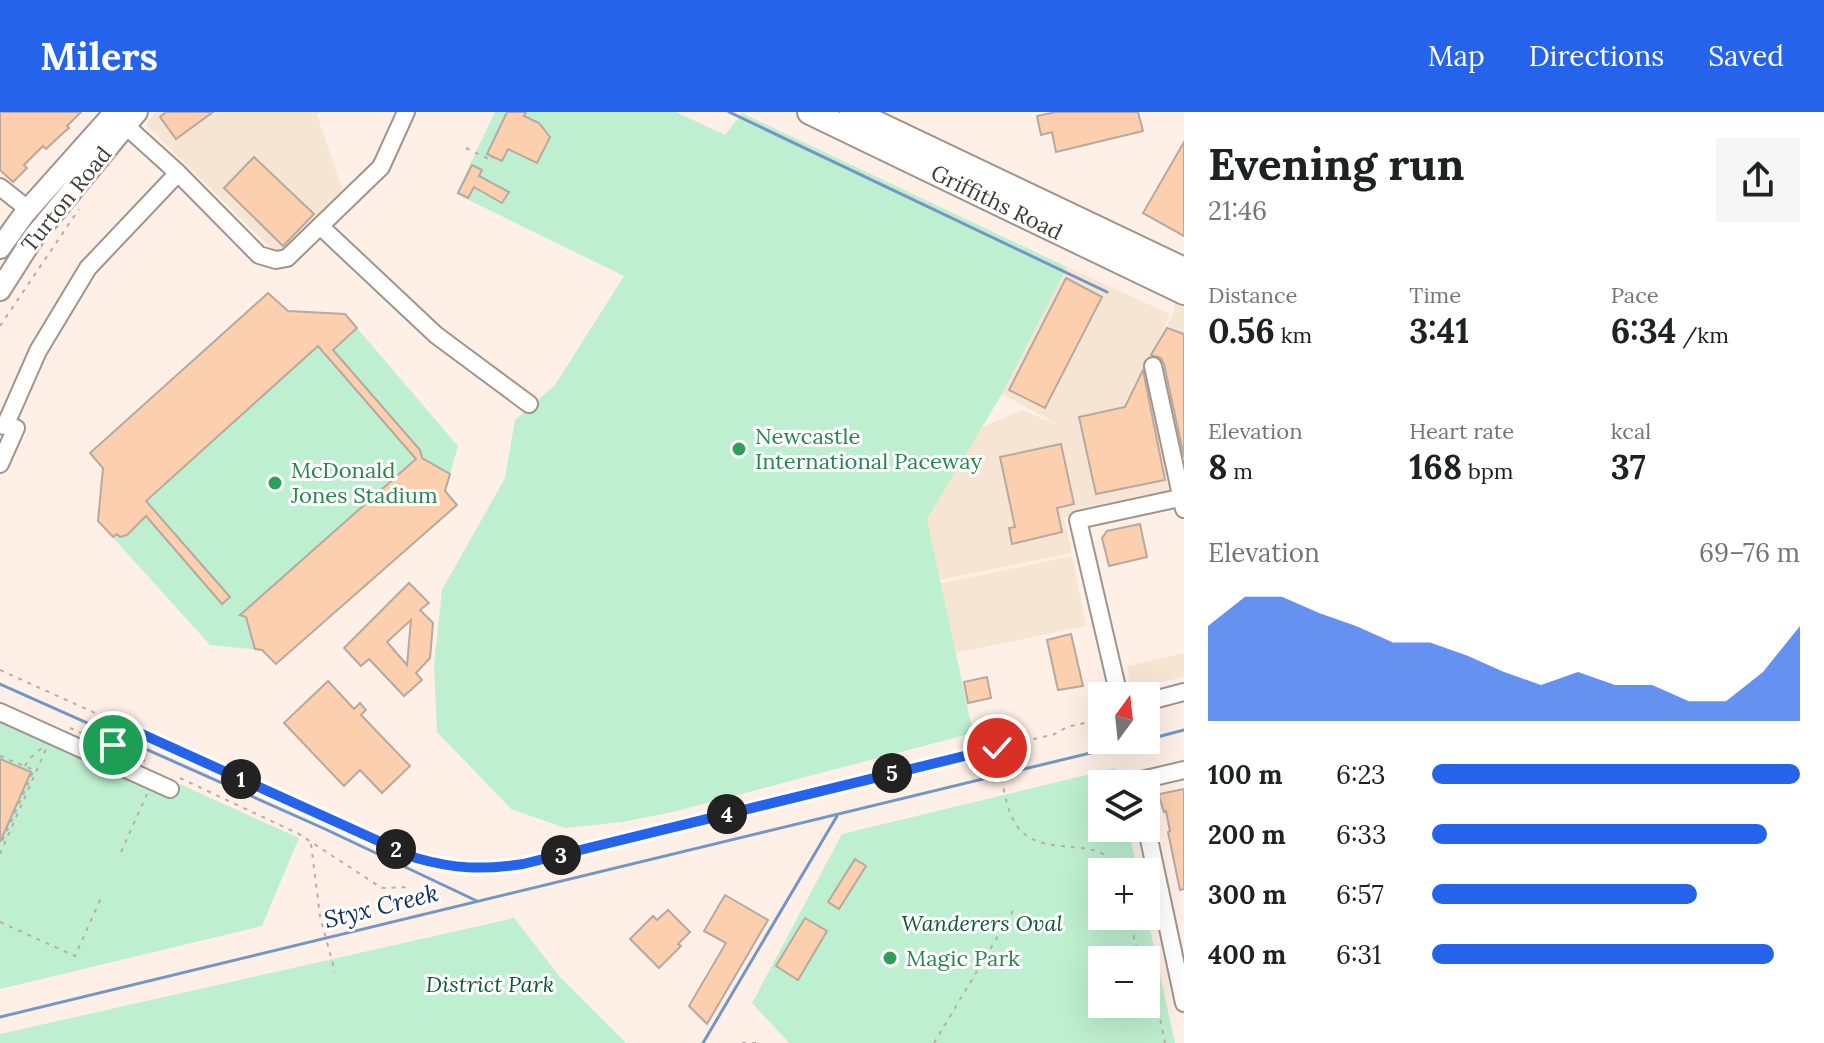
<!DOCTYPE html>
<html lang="en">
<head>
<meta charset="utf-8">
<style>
	body { margin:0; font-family:Lora,serif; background:#f6f6f6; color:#202124; height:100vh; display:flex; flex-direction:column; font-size:30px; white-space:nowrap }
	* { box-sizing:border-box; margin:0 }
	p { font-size:26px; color:#757577 }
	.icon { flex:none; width:44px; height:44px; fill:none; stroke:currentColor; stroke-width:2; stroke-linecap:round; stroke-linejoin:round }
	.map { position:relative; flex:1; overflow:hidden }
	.details { display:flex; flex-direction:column; background:#fff; width:640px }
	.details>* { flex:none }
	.needle { width:52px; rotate:15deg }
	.buttons { position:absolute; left:1088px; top:570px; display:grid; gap:16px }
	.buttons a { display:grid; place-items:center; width:72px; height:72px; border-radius:0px; background:#fff; box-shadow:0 8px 32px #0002; font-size:40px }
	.pin { position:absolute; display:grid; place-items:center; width:68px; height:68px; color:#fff; margin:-34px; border:4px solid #fff; border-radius:50%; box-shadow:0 2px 8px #0007 }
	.km { position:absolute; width:40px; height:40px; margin:-20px; border-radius:50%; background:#222; color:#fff; font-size:22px; line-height:40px; text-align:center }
	.round { display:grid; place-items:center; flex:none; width:84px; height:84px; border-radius:0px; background:#f6f6f6 }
	.overview { display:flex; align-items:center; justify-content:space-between; height:136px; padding:0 24px }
	h1 { font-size:44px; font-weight:700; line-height:60px }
	.metrics { display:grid; grid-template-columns:repeat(3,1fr); gap:12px; height:136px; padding:8px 24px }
	.metrics div { display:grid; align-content:center }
	.metrics b { font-size:34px; font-weight:700 }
	.metrics small { font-size:22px; font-weight:400 }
	.metrics p { font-size:22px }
	.chart { height:224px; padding:16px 24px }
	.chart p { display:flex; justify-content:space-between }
	.chart svg { width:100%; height:144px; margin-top:8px; fill:#2563eb; opacity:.7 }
	ul { padding:0 24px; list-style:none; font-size:26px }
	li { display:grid; grid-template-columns:128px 96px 1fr; align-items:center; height:60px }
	li i { height:20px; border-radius:10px; background:#2563eb }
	header { display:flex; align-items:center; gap:48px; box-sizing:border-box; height:112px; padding:0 40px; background:#2563eb; color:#fff }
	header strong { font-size:38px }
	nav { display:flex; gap:44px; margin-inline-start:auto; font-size:28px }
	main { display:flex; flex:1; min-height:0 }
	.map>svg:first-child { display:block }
</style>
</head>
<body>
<header>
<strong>Milers</strong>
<nav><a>Map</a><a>Directions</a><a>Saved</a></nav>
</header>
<main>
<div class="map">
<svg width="1184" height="931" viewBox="0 0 1184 931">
	<rect width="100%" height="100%" fill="#fef0e6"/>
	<path fill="#f7e5d4" d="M 155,0 L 321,0 L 317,3 L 343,79 L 278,143 L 146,13 Z
		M 1184,146 L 1184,366 L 1154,236 L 1148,249 L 1175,377 L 1077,397 L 1078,403 L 1064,406 L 1072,441 L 940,468 L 927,407 L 980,316 L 1022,298 L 1060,314 L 1002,282 L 1067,155 L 1170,202 L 1159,227 L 1173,202 Z
		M 1072,444 L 1086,514 L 955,541 L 941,471 Z
		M 1184,541 L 1184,565 L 1131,577 L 1127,554 Z"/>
	<path fill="#beefd0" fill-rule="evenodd" d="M 495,0 L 676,0 L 725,23 L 742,1 L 1067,155 L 1002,282 L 927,407 L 973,621 L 673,700 L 622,710 L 565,716 L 511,697 L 437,620 L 434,553 L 442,478 L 505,366 L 515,308 L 555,273 L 624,164 L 456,82 Z
		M 268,181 L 288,199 L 345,202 L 458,334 L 445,379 L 457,393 L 276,552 L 262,538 L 210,533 L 98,409 L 103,356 L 90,341 Z
		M 0,591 L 299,726 L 262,814 L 0,877 Z
		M 1115,656 L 1118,672 L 1102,672 L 1102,716 L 1128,716 L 1138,760 L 1102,760 L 1102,804 L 1146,804 L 1146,799 L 1175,931 L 789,931 L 752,891 L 842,722 ZM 1102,848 L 1146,848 L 1146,892 L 1102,892 Z
		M 514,806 L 560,865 L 626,931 L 0,931 L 0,922 Z"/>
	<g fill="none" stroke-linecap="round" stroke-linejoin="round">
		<path stroke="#7396c6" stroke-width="3" d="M 729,0 L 1107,180
			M 0,572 L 325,717 L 477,789
			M 1146,628 L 1184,618
			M 0,905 L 1144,628
			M 703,931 L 837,704"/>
	</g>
	<path fill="#fccfaf" stroke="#b7a9a0" stroke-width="2" fill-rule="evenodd" d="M 0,0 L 81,0 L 67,14 L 69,16 L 62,22 L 46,37 L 43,34 L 24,53 L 27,56 L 13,70 L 0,58 Z
		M 166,0 L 213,0 L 176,27 L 160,5 Z
		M 507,0 L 526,0 L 524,4 L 539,11 L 550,25 L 537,51 L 508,37 L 502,49 L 487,42 Z
		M 1056,0 L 1138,0 L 1143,19 L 1056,40 L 1052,20 L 1041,23 L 1037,4 Z
		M 1184,30 L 1184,124 L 1143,101 Z
		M 254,45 L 314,102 L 283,134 L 224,76 Z
		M 472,53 L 482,58 L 479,64 L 509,80 L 502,91 L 474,75 L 468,86 L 458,81 Z
		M 1066,166 L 1102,185 L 1045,296 L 1009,278 Z
		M 268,181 L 288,199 L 345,202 L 357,216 L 333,238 L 420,338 L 422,346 L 450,362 L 445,379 L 457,393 L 276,552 L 262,538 L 255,537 L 246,505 L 240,503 L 416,347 L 318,234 L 146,389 L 230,485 L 222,492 L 146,404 L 127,423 L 120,425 L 117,422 L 113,425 L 98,409 L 103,356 L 90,341 Z
		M 1167,216 L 1184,222 L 1184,345 L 1164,252 L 1161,246 L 1151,243 Z
		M 1143,258 L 1165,368 L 1096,382 L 1079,305 L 1125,295 Z
		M 1061,332 L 1074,392 L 1057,396 L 1062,420 L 1012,432 L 1009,416 L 1015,415 L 1000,345 Z
		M 1140,412 L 1147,445 L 1109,454 L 1102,426 L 1107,419 Z
		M 409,471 L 429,491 L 420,498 L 433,511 L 430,546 L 416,561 L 422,568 L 404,584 L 369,547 L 361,554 L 344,536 ZM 411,508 L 407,553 L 387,530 Z
		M 1071,522 L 1083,574 L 1058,578 L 1047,528 Z
		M 987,565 L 991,586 L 968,591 L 964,570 Z
		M 328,569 L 354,597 L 360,591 L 366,598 L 361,603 L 410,654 L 382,681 L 360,658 L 344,674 L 284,611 Z
		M 0,647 L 31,660 L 0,730 Z
		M 1184,677 L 1184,777 L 1180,778 L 1168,720 L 1170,719 L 1166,699 L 1164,700 L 1159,684 L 1160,682 Z
		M 855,747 L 866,754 L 839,797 L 828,790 Z
		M 725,783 L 768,808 L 707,912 L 689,894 L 726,831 L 704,819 Z
		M 668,798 L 690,820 L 678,832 L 681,834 L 659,856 L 630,827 L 653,804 L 657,808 Z
		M 805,806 L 827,819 L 798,868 L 776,854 Z"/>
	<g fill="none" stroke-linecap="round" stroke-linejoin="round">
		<g stroke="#a1948b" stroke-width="20">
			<path id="minor" d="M 126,14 L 178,61 L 259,143 L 276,148 L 287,146 L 381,55 L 406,0
				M 0,75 L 28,97
				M 320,114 L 436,223 L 529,292
				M 1153,254 L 1184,397
				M 0,313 L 16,316 L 0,352
				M 5,314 L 38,239 L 88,156 L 178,61
				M 1119,584 L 1078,408 L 1184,385
				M 1146,590 L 1184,580
				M 0,600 L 170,677
				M 1137,672 L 1137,669 L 1184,658
				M 1146,713 L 1184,891"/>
		</g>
		<g stroke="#a1948b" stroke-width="24">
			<path id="major" d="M 0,136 L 25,101 L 115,0
				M 0,178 L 33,126 L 137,0"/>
		</g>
		<g stroke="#a1948b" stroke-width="28">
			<path id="highway" d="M 810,0 L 1184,180
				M 852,0 L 1184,158"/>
		</g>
		<path stroke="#b9aea6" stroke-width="2" stroke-dasharray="4 6" stroke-linecap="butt" d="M 466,36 L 491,48 L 493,45
			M 0,214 L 79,97
			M 0,558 L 416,746 C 455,757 482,758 523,752 L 1055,622 L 1067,615 L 1102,607
			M 113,609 L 111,613 L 120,617 L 113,633 L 122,637
			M 70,616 L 145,649
			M 997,637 C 1002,660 1003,694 1017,714 C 1042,750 1106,719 1117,760
			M 0,644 L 34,658 L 0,734
			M 25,654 L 29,647 L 43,635
			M 180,666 L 299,722 L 377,773 L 383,776 L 409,775
			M 311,732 L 320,804 L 335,860
			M 121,740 L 147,682
			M 0,742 L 46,637
			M 1128,804 L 1140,848
			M 0,810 L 75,844 L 101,786
			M 1146,871 L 1157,892 L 1165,931
			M 742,931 L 756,931
			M 934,931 L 1013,799"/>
		<use href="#minor" stroke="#fff" stroke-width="16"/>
		<use href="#major" stroke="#fff" stroke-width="20"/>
		<use href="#highway" stroke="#fff" stroke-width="24"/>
	</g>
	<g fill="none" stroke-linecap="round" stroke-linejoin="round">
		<g stroke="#fff" stroke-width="16">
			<path id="route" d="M 113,633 L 120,617 L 111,613 L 113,609 L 416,746 C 455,757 482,758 523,752 L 997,636"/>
		</g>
		<use href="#route" stroke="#2563eb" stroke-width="10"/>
	</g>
	<g fill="#2e9e5b" stroke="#fff" stroke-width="3">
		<circle cx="739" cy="337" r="8"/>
		<circle cx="275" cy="371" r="8"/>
		<circle cx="890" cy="846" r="8"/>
	</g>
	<g text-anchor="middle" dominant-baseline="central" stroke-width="6" stroke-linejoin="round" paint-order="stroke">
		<g font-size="22" fill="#413c38" stroke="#fff">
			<text transform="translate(66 87) rotate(-51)">Turton Road</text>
			<text transform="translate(997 90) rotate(26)">Griffiths Road</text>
		</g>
		<g font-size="22" fill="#27864d" stroke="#fff" text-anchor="start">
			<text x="755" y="324">Newcastle<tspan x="755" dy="25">International Paceway</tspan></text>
			<text x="291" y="358">McDonald<tspan x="291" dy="25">Jones Stadium</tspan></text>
			<text x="906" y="846">Magic Park</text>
		</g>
		<g font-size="22" font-style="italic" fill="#0f5936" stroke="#fff">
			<text x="982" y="811">Wanderers Oval</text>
			<text x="490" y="872">District Park</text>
		</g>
		<g font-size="24" font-style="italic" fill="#0b2f5c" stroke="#fff">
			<text transform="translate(381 794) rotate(-14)">Styx Creek</text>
		</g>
	</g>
</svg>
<div class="buttons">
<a><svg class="needle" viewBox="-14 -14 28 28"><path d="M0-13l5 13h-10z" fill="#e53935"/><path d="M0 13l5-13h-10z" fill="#757577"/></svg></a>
<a><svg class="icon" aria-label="layers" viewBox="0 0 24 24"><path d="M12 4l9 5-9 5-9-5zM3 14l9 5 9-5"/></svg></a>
<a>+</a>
<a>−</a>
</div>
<div class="pin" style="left:113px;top:633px;background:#1e9e55"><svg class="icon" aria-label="arrive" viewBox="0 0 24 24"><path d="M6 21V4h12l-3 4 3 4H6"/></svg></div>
<div class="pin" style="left:997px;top:636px;background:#d93025"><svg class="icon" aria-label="check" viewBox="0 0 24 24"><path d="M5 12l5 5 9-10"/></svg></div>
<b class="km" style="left:241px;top:667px">1</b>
<b class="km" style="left:396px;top:737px">2</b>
<b class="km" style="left:561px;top:743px">3</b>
<b class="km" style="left:727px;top:702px">4</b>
<b class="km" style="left:892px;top:661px">5</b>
</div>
<section class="details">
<div class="overview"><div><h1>Evening run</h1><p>21:46</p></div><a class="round"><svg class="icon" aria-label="share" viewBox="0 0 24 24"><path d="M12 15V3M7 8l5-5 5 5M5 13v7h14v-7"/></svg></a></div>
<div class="metrics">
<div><p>Distance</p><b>0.56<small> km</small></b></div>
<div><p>Time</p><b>3:41</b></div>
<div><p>Pace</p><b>6:34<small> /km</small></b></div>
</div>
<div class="metrics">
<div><p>Elevation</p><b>8<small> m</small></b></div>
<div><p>Heart rate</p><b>168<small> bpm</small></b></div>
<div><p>kcal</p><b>37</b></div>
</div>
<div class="chart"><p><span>Elevation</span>69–76 m</p>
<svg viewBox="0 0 160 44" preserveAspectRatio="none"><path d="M0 44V15L10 6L20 6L30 11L40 15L50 20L60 20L70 24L80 29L90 33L100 29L110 33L120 33L130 38L140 38L150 29L160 15V44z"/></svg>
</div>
<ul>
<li><b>100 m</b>6:23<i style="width:100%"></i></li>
<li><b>200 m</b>6:33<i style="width:91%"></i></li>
<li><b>300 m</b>6:57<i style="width:72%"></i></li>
<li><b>400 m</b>6:31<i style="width:93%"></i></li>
</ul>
</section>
</main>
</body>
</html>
